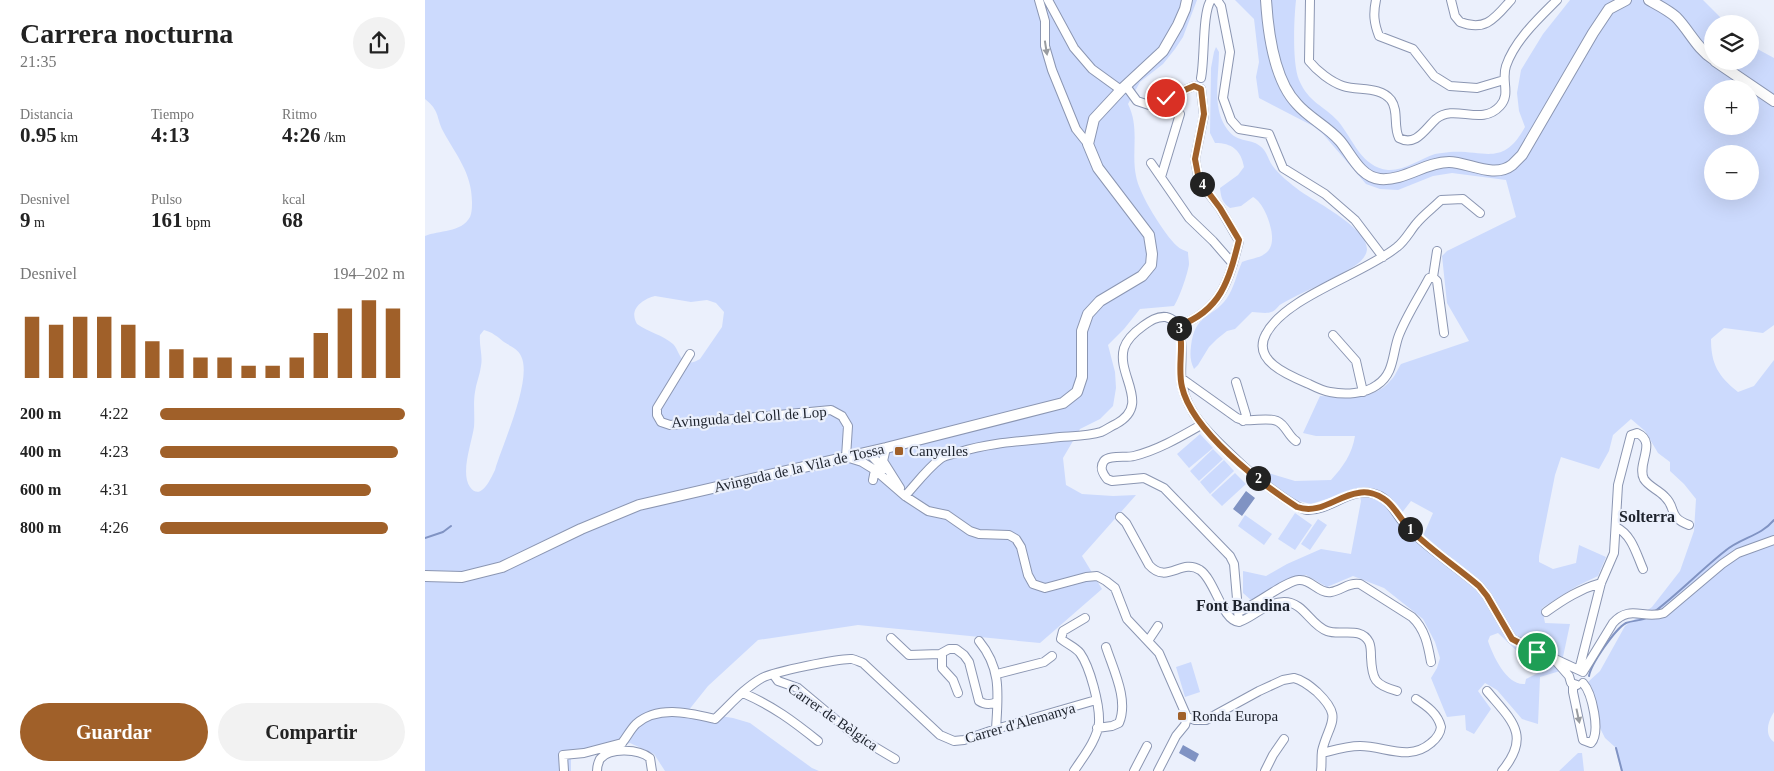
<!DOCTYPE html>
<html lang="es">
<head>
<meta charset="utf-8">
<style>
	body { margin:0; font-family:Georgia,serif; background:#f2f2f2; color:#222; height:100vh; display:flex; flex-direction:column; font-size:19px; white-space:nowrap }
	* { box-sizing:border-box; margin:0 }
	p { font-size:16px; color:#767676 }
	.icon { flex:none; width:28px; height:28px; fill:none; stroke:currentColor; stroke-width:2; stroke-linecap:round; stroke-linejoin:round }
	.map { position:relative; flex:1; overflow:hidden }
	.details { display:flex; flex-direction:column; background:#fff; width:425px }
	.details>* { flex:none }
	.fabs { position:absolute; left:1279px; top:15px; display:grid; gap:10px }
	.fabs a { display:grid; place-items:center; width:55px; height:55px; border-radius:50%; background:#fff; box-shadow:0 5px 20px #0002; font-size:25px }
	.pin { position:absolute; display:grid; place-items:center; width:42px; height:42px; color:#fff; margin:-21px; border:2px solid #fff; border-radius:50%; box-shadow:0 1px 5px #0007 }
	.km { position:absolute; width:25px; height:25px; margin:-12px; border-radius:50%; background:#222; color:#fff; font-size:14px; line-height:25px; text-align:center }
	.round { display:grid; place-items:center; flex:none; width:52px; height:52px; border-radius:26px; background:#f2f2f2 }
	.overview { display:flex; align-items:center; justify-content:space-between; height:85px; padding:0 20px }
	h1 { font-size:28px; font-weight:800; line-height:38px }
	.metrics { display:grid; grid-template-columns:repeat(3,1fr); gap:8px; height:85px; padding:5px 20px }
	.metrics div { display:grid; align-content:center }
	.metrics b { font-size:21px; font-weight:800 }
	.metrics small { font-size:14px; font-weight:400 }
	.metrics p { font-size:14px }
	.chart { height:140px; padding:10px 20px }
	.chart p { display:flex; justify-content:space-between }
	.chart svg { width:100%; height:90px; margin-top:5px; stroke:#a06029; stroke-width:6 }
	.primary-button { display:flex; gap:10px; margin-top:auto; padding:10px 20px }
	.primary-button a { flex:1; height:58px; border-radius:30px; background:#a06029; color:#fff; font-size:20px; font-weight:800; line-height:58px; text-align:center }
	.primary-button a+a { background:#f2f2f2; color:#222 }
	ul { padding:0 20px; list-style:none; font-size:16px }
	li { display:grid; grid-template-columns:80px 60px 1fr; align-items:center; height:38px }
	li i { height:12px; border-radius:6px; background:#a06029 }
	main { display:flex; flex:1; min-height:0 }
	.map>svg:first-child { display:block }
</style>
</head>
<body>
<main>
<section class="details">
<div class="overview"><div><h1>Carrera nocturna</h1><p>21:35</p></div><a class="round"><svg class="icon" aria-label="share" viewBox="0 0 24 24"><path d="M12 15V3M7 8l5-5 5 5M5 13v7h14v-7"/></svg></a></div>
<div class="metrics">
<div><p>Distancia</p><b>0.95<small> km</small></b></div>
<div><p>Tiempo</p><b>4:13</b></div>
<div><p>Ritmo</p><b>4:26<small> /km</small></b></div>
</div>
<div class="metrics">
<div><p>Desnivel</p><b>9<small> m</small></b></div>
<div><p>Pulso</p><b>161<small> bpm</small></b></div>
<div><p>kcal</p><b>68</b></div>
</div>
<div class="chart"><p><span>Desnivel</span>194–202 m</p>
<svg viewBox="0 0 160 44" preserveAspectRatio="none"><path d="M5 44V14M15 44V18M25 44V14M35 44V14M45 44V18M55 44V26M65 44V30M75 44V34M85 44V34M95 44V38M105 44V38M115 44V34M125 44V22M135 44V10M145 44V6M155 44V10"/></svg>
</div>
<ul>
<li><b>200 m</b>4:22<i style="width:100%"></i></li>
<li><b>400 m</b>4:23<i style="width:97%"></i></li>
<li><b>600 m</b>4:31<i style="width:86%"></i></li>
<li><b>800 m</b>4:26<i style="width:93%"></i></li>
</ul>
<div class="primary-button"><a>Guardar</a><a>Compartir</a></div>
</section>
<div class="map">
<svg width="1349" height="771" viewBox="0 0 1349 771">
	<rect width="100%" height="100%" fill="#ebf0fc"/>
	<path fill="#ccdafd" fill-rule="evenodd" d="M 0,0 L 772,0 L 758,37 L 750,49 L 738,64 L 715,82 L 703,104 C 715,128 706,151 711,176 C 714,194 739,234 752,246 C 755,249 759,250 763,252 C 763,256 764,260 764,264 C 763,273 754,299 749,306 L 715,309 L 699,329 L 683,345 L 690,372 L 691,388 L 688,406 L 675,419 L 655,429 L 638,458 L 641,485 L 657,494 L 688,496 L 711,495 L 657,556 L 677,589 L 615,643 L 433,625 L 333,640 L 283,686 L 263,711 L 308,718 L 325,723 L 387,768 L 394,771 L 240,771 L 229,754 L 205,743 L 146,757 L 146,771 L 0,771 L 0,236 C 14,230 36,233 45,217 C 47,213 47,206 47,202 C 47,173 31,155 18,131 C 11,117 15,111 0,99 ZM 230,296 L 266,302 L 282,300 L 291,303 L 299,312 L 297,327 L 275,359 C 270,362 265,364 260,361 C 254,358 253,349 248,344 C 238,335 223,332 212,324 C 203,309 218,299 230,296 ZM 59,330 C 67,332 73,337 79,342 C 85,346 93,349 96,356 C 108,379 77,445 70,470 C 66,478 56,502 45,487 C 35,473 47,442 49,427 C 50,415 48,404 50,392 C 51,383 55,375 56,366 C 58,356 54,346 55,335 Z
		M 810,0 L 871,0 C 869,18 867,63 874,80 C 884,103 898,105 913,121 C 928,139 936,167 963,170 C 979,171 995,159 1010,154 C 1014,153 1020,153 1025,152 C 1061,150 1078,167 1100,127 L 1094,111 L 1092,93 L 1096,70 L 1118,34 L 1145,0 L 1278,0 L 1302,24 L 1288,24 L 1288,61 L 1325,61 L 1325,45 L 1349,58 L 1349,325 L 1338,333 L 1299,328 L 1286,339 C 1286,364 1293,376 1313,392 L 1329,386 L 1349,360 L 1349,712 C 1343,721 1339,735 1349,742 L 1349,771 L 1196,771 L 1190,747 L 1180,738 L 1174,726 L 1163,682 L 1175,671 L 1200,626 L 1227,607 L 1255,571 L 1269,531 L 1271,499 L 1259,484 L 1245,471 L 1245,462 L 1233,453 L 1220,431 L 1206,419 L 1188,435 L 1184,451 L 1174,469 L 1136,457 L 1130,475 L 1114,556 L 1114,562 L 1128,569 L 1151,563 L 1154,545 L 1181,557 L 1173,576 L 1152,586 L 1117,608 L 1120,623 L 1145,624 L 1135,671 L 1115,677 L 1113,724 L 1097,719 L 1072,690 L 1060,683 L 1053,691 L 1066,709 L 1049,734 L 1041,730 L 1040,715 L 1022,717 L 1006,678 L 1012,668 L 1015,658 L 1010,642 L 998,619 L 959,588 L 928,576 L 902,587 L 881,575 L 865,578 L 826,600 L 818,593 L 818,571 L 841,576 L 862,564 L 896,549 L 926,554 L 936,501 L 933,489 L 886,504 L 866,499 L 827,468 L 870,481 L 906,480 C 918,467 927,454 930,436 L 891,436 L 878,433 L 895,396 C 918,397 949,401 965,381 C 970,377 972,370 976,364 L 1044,341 L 1022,303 L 1017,256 L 1022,251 L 1091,217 L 1081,180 L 1027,173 L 1008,176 L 973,190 L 955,189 L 941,184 L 898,134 L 888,126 L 834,98 L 831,77 L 834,62 L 829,19 ZM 1288,89 L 1325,89 L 1325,126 L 1288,126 ZM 1288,154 L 1325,154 L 1325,191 L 1288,191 ZM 986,501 L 1008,513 L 998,536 L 986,527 L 976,514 ZM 1073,633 L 1094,653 L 1112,660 L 1125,667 L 1101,679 L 1100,684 C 1082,686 1068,656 1063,641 L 1065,636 Z
		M 791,47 L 794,52 C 794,76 787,104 800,126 C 812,145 824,137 835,146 C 842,151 843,159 847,165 C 854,175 866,184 875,191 C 891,202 942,228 942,249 C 941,263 922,270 912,276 C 894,286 875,293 858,303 C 853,305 851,311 846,312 C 841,314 833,312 827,312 L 810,329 L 802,331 L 792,339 L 784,347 L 773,365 L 769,369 C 765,361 765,354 766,346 C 770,313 787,319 802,298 C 809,288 812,273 817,262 C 827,258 840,258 845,248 C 852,236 840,203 828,197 L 816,206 L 805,208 C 797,203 796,197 795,188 L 813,175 L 819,167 C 816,150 807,143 790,143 L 785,133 L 786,68 L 789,52 Z
		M 775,434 L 788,448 L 764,468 L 752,454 Z
		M 788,449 L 798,459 L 774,481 L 765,471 Z
		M 799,460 L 809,471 L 785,494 L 775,482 Z
		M 810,473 L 821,484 L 797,506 L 786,495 Z
		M 870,513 L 887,525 L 870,550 L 853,539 Z
		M 820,515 L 847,534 L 839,545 L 813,526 Z
		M 893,519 L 902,525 L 885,550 L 876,544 Z
		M 766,662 L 775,692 L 760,697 L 751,667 Z
		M 1153,753 L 1157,753 L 1159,771 L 1134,771 Z"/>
	<path fill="#8093c3" d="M 821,491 L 830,498 L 817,516 L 808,509 Z
		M 758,745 L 774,754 L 770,762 L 754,753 Z"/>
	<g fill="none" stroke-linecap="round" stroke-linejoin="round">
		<path stroke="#8093c3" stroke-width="2" d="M 0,538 L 18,532 L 26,526
			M 1229,612 C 1254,593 1276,570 1300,551 C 1315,538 1336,536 1349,520
			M 1164,676 C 1166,664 1190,629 1201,623 C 1209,620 1217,621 1223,617
			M 1191,748 L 1197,771"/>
		<g stroke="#8b96b2" stroke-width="10">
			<path id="minor" d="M 614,0 L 620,21 L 620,46 L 627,70 L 651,129 L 663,144
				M 623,0 L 649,48 L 667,69 L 696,90
				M 792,0 L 796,6 L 805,52 L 798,98 L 806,120 L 814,129 L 844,134 L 858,168 L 900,194 L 930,220 L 958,257
				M 885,0 L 884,61 C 892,71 906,82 918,86 C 934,91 955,86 966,100 C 974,111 968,126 974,138 C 991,147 1000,129 1011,119 C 1030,103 1056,127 1075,106 C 1086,94 1076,81 1081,66 C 1090,40 1113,19 1132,0
				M 951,0 C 948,14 949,23 954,36 L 988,49 L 1009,76 L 1025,86 L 1052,88 L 1079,80
				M 1026,0 L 1030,16 L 1035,22 C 1061,32 1070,18 1086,0
				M 776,78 C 780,59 777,13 786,0
				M 701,86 L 712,101 L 724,105 L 769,86
				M 726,163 L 764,218 L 788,241 L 808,264
				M 736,177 L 755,114
				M 1008,277 L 1012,251
				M 753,326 C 796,311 804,280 814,241 L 795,208 L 774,181 L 770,159 L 779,115 L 776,89
				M 1019,333 L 1012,281 L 1008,277 L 1004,278 C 994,297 982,315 974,335 C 967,353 970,373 952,385 C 940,394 920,395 905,392 C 898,391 890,387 884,384 C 865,376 826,361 841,334 C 860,297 939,274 972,247 C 980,241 985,231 991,224 C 998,215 1008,208 1016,200 L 1038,199 L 1055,213
				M 908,335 L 931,361 L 938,392
				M 265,354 L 232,408 L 232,415 L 236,422 L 245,425 L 406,410 L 417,416 L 423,426 L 421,457 L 437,462 L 450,470 L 480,496 L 503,511 L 522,515 L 545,531 L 554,534 L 584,535 L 591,539 L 596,547 L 603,575 L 608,584 L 620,588 L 661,577 L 672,576 L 681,581 L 690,588 L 702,619 L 734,653 L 762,717
				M 756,378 L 812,418 C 825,424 839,416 852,421 C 861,425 863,436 871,441
				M 811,382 L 821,415 L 818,421
				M 776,425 C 755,437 733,450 709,456 C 701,458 684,455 679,461 C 674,468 678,474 682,479 L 687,481 L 719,478 L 739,488 L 805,556 L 809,564 L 814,622
				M 461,448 L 458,461 L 475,488
				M 443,452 L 459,469
				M 448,480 L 450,470
				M 480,496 C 491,484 502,469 515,459 C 520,455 529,454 535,452 C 566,442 602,441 635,437 C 647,436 664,436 676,432 C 681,430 686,426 691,424 C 727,404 691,376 699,348 C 702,339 711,331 718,326 C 725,321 732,316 741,317 C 765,322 753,368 757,386 C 764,418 791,440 814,462 C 825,473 868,508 882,510 C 907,511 927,483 955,496 C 965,501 970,512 977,521 C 997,545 1030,565 1054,586 L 1062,596 L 1087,639 L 1158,672
				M 695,517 L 701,523 L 724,565 C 742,585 756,558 775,570 C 790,580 797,621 814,622
				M 1191,527 C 1207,535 1211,553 1218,569
				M 813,612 C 830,606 860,581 874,580 C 886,579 894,594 906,592 C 917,590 924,582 935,584 L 987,617 C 1000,629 1003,645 1006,662
				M 1121,612 C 1139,599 1155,589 1176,583
				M 814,622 C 829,617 841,602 859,602 C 879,602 885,625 902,631 C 915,636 936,626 944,642 C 946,646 946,652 946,657 C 947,680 950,685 972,691
				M 466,638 L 484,655 L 515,654 L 524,649 L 531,649 L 539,655 L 544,662 L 554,701 C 560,705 565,705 572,702
				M 554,641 C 577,669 573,695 571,729
				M 723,641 L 733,626
				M 517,653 L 517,668 L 528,680 L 533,693
				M 1130,660 L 1144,676 L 1146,683 L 1152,685
				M 1154,670 L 1176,583 L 1189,553 L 1193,485 L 1206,435 L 1212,433 C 1233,442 1211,464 1219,479 C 1224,487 1234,490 1240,497 C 1252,508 1242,517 1264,525
				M 1158,672 L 1188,623 C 1205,604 1219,620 1239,613 L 1297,564 L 1313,553 L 1349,540
				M 348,674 L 353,681 L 373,688 L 428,734 L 470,759
				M 572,674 L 619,662 L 627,656
				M 1148,685 L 1148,692 L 1158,740 L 1166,743 C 1176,732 1167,693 1158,683
				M 1062,691 C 1086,720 1107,735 1077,771
				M 318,693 C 348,706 368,721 393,741
				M 672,728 L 687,726 L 694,723 C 704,700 688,669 681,647
				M 197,743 C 202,737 205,730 211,724 C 233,705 264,713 290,719 C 305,705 319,688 337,678 C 348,672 415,658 427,659 C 431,660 435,662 438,663 L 515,735 L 529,741 L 539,740 L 571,729 L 671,700
				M 897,753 C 909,750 922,746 935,746 C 960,746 984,762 1006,743 C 1011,739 1015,735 1016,727 C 1013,714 1002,706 991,699
				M 139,771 L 138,755 L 159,753 L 197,743
				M 172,771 C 172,767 173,763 175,759 C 185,747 214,749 225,758 L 227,771
				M 649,771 C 658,757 672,740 674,723 C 675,705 665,667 655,653 C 650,647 642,644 636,639 L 638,631 L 660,618
				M 709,771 L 722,746
				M 733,771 L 751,736 L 760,725 L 762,717 L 770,720 L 781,720 L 834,691 L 858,680 L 869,678 C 878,680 885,686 892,692 C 919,718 904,722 897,751 C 896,758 897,765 896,771
				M 840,771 L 848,755 L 859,739"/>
		</g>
		<g stroke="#8b96b2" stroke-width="12">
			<path id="major" d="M 841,0 C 843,32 849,80 872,104 C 884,118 902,126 915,141 C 926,154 935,177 955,179 C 980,181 1000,162 1024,162 C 1043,162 1069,179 1087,165 C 1090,162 1094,158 1097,155 L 1168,33 L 1184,9 L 1201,0
				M 1224,0 C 1233,5 1243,10 1251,17 C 1264,30 1272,49 1288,59
				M 1290,61 L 1349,101
				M 0,576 L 37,577 L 77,567 L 156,529 L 214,505 L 461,448 L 638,403 L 652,392 L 657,377 L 657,331 L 663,314 L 675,301 L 717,276 L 726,265 L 727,254 L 724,235 L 673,168 L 663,144 L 669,119 L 696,90 L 738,51 L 753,25 L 760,9 L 762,0"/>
		</g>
		<use href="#minor" stroke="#fff" stroke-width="8"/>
		<use href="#major" stroke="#fff" stroke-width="10"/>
	</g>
	<defs><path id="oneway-solid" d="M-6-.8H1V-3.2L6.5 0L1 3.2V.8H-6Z" transform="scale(1.25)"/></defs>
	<g fill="#999ca0">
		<use href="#oneway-solid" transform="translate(621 48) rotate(81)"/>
		<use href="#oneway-solid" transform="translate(1153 716) rotate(78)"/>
	</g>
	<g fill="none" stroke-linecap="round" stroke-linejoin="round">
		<g stroke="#fff" stroke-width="10">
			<path id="route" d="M 741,98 L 769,86 L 776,89 L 779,114 L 770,159 L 774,180 L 795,208 L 814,240 C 804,280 796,311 753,326 C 760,345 752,367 757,387 C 767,431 835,483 872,507 C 895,515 912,496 933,493 C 942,491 952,494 959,499 C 970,506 976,521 986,530 C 1007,551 1032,567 1054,586 L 1062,596 L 1087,639 L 1112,652"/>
		</g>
		<use href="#route" stroke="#a06029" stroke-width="6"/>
	</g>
	<g fill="#a06029" stroke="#ebf0fc" stroke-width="2">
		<rect x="469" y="446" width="10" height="10" rx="2.5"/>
		<rect x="752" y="711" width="10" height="10" rx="2.5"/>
	</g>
	<g text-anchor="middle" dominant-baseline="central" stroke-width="4.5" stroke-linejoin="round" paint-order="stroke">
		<g font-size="15" fill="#1d222c" stroke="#ebf0fc">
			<text transform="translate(324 417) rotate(-4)">Avinguda del Coll de Lop</text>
			<text transform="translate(374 468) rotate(-13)">Avinguda de la Vila de Tossa</text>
			<text transform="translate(408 717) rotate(35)">Carrer de Bèlgica</text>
			<text transform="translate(595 723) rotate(-16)">Carrer d'Alemanya</text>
		</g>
		<g font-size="15" fill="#1d222c" stroke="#ebf0fc" text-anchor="start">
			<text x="484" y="451">Canyelles</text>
			<text x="767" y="716">Ronda Europa</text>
		</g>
		<g font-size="16" font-weight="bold" fill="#1d222c" stroke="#ebf0fc">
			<text x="1222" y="516">Solterra</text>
			<text x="818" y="605">Font Bandina</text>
		</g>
	</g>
</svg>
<div class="fabs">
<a><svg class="icon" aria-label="layers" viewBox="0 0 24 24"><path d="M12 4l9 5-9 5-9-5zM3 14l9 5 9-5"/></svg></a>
<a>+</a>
<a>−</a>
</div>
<div class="pin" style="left:1112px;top:652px;background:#1e9e55"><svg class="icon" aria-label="arrive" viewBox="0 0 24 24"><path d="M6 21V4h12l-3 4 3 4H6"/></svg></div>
<div class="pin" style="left:741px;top:98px;background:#d93025"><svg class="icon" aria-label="check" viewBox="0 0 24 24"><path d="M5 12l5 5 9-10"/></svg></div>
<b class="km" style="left:985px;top:529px">1</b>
<b class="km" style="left:833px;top:478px">2</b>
<b class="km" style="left:754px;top:328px">3</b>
<b class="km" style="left:777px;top:184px">4</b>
</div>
</main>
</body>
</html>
